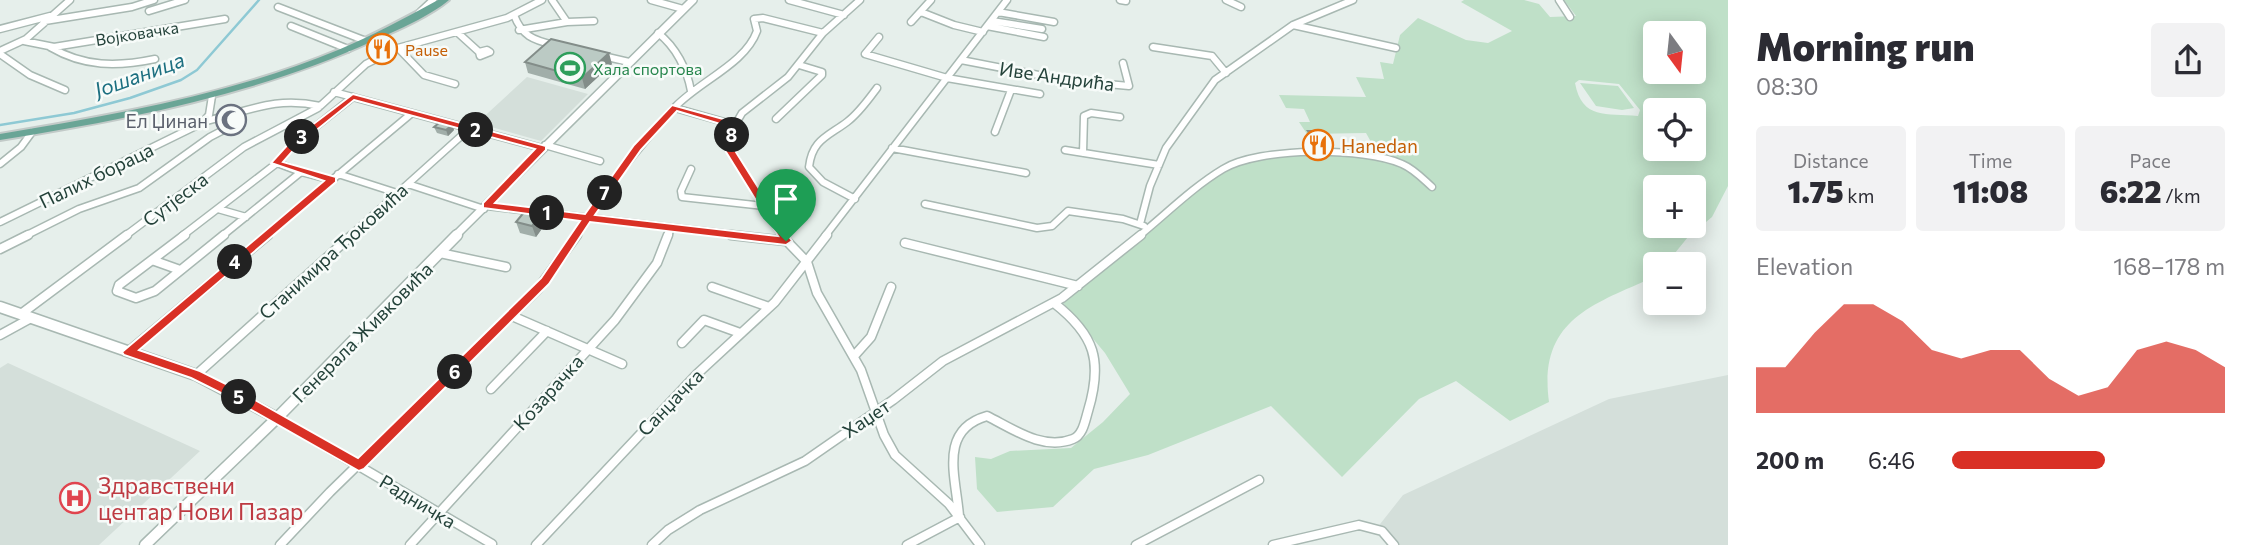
<!DOCTYPE html>
<html lang="en">
<head>
<meta charset="utf-8">
<style>
	body { margin:0; font-family:Commissioner,sans-serif; background:#f2f2f3; color:#2b2b33; height:100vh; display:flex; flex-direction:column; font-size:26px; white-space:nowrap }
	* { box-sizing:border-box; margin:0 }
	p { font-size:23px; color:#7c7c81 }
	.icon { flex:none; width:38px; height:38px; fill:none; stroke:currentColor; stroke-width:2; stroke-linecap:round; stroke-linejoin:round }
	.map { position:relative; flex:1; overflow:hidden }
	.panel { display:flex; flex-direction:column; background:#fff; width:525px }
	.panel>* { flex:none }
	.needle { width:46px; rotate:165deg }
	.controls { position:absolute; left:1643px; top:21px; display:grid; gap:14px }
	.controls a { display:grid; place-items:center; width:63px; height:63px; border-radius:7px; background:#fff; box-shadow:0 4px 18px #0003; font-size:35px }
	.pin { position:absolute; display:grid; place-items:center; width:60px; height:60px; color:#fff; margin:-72px -30px; border-radius:50% 50% 50% 0; rotate:-45deg; box-shadow:0 0 7px #0007 }
	.pin .icon { rotate:45deg }
	.km { position:absolute; width:35px; height:35px; margin:-18px; border-radius:50%; background:#222; color:#fff; font-size:19px; line-height:35px; text-align:center }
	.round { display:grid; place-items:center; flex:none; width:74px; height:74px; border-radius:7px; background:#f2f2f3 }
	.headline { display:flex; align-items:center; justify-content:space-between; height:119px; padding:0 28px }
	h1 { font-size:38px; font-weight:800; line-height:52px }
	.stats { display:grid; grid-template-columns:repeat(3,1fr); gap:10px; height:119px; padding:7px 28px }
	.stats div { display:grid; align-content:center; border-radius:7px; background:#f2f2f3; text-align:center }
	.stats b { font-size:30px; font-weight:800 }
	.stats small { font-size:19px; font-weight:400 }
	.stats p { font-size:19px }
	.chart { height:196px; padding:14px 28px }
	.chart p { display:flex; justify-content:space-between }
	.chart svg { width:100%; height:126px; margin-top:7px; fill:#d93025; opacity:.7 }
	ul { padding:0 28px; list-style:none; font-size:23px }
	li { display:grid; grid-template-columns:112px 84px 1fr; align-items:center; height:52px }
	li i { height:18px; border-radius:9px; background:#d93025 }
	main { display:flex; flex:1; min-height:0 }
	.map>svg:first-child { display:block }
</style>
</head>
<body>
<main>
<div class="map">
<svg width="1728" height="545" viewBox="0 0 1728 545">
	<rect width="100%" height="100%" fill="#e6efeb"/>
	<path fill="#d4dfda" d="M 527,77 L 588,94 L 541,141 L 477,123 Z
		M 8,363 L 200,451 L 99,545 L 0,545 L 0,368 Z
		M 1728,375 L 1728,545 L 1394,545 L 1377,528 L 1403,495 L 1609,399 Z"/>
	<path fill="#bfe0c8" fill-rule="evenodd" d="M 1464,0 L 1524,0 L 1539,4 L 1550,17 L 1576,16 L 1564,0 L 1728,0 L 1728,186 L 1712,217 L 1688,237 L 1666,264 L 1656,264 L 1655,274 L 1652,278 C 1591,305 1538,321 1549,402 L 1510,421 L 1456,381 L 1419,399 L 1342,477 L 1271,406 L 1148,455 L 1094,469 L 1053,507 L 997,512 L 977,489 L 975,457 L 991,459 L 1010,451 L 1071,448 L 1103,422 L 1130,394 L 1105,353 L 1063,303 L 1078,286 L 1224,168 C 1269,150 1326,153 1375,149 L 1366,133 L 1307,134 L 1299,122 L 1310,122 L 1304,109 L 1286,108 L 1279,95 L 1366,97 L 1356,77 L 1384,79 L 1380,62 L 1393,64 L 1400,35 L 1418,18 L 1466,40 L 1488,43 L 1512,31 L 1461,2 ZM 1656,33 L 1694,33 L 1694,72 L 1656,72 ZM 1579,80 L 1619,84 L 1640,110 L 1638,116 C 1606,113 1582,120 1575,83 ZM 1656,110 L 1694,110 L 1694,149 L 1656,149 ZM 1656,187 L 1694,187 L 1694,226 L 1656,226 Z
		M 1580,83 L 1618,86 L 1634,108 L 1622,110 L 1596,106 Z"/>
	<g fill="none" stroke-linecap="round" stroke-linejoin="round">
		<path stroke="#8ec9d4" stroke-width="2.5" d="M 0,125 L 74,113 L 130,98 L 181,80 L 197,70 L 259,0"/>
		<g stroke="#a8b8b2" stroke-width="9">
			<path id="minor-far1" d="M 552,0 L 567,22 L 594,21
				M 651,0 L 683,9
				M 789,0 L 844,15
				M 1120,0 L 1126,1
				M 1226,0 L 1241,7
				M 1559,0 L 1570,17
				M 278,7 L 366,41
				M 149,11 L 185,0
				M 921,12 L 954,25 L 983,32
				M 998,12 L 1054,22
				M 419,13 L 433,0
				M 514,15 C 522,36 533,40 554,45
				M 45,21 L 132,7 L 154,0
				M 992,21 L 1042,29
				M 911,22 L 931,0
				M 1293,25 L 1396,48
				M 291,26 L 348,49
				M 987,26 L 1044,37
				M 0,29 L 50,16
				M 519,30 L 567,22
				M 457,32 L 479,52
				M 658,33 C 676,47 687,69 691,91
				M 879,37 L 865,54 L 947,78 L 1040,94
				M 24,41 L 54,47 L 225,19
				M 50,47 C 84,67 117,67 155,59
				M 1153,47 L 1212,56 L 1226,73
				M 398,48 L 424,75 L 455,84
				M 487,50 L 490,52 L 480,56 L 479,52 Z
				M 0,51 L 26,39 L 70,0
				M 0,54 L 30,75 L 65,90
				M 603,56 L 629,62
				M 961,60 L 1064,80 L 1129,86 L 1123,63
				M 334,92 L 542,148
				M 675,108 L 735,125
				M 776,119 L 822,75 L 822,72 L 799,65
				M 206,121 C 249,111 275,96 320,106
				M 995,132 L 1011,90
				M 545,145 L 600,161
				M 892,148 L 1026,173
				M 1065,150 L 1159,165
				M 1083,153 L 1084,116 L 1091,113 L 1120,117
				M 0,164 L 21,147 L 32,132
				M 691,169 L 681,191 L 682,197 L 764,206
				M 301,172 L 332,180
				M 338,174 L 397,193
				M 408,184 L 484,209
				M 855,199 L 823,182 L 809,167 C 812,140 827,137 847,122 C 859,113 868,100 877,88
				M 925,204 L 1037,228 L 1052,226 L 1068,211 L 1123,219 L 1144,226
				M 487,206 L 746,236
				M 218,209 L 246,217
				M 0,222 L 202,123 L 209,115 L 212,96
				M 1140,224 L 1150,186 L 1166,148 L 1215,80 L 1293,25 L 1353,0
				M 25,236 L 79,209 L 139,188 L 210,137 L 237,123
				M 125,236 L 244,147 L 318,108 L 366,64 L 398,48 L 507,18 L 542,0
				M 182,236 L 277,163
				M 222,236 L 301,172 L 277,163 L 295,143 L 353,97
				M 265,236 L 412,113
				M 350,236 L 470,128
				M 576,236 C 604,191 638,147 675,107 C 701,80 745,64 757,31 L 754,19 L 763,18 L 823,33
				M 668,236 L 671,228
				M 782,236 L 730,149 L 735,125 L 742,113 L 788,77 L 823,33 L 860,0
				M 825,236 L 1007,0
				M 1139,236 C 1166,214 1193,187 1223,169 C 1259,147 1364,147 1402,164 C 1414,169 1423,179 1432,187"/>
		</g>
		<g stroke="#a8b8b2" stroke-width="11">
			<path id="minor" d="M 731,235 L 786,241
				M 781,235 L 807,262 L 817,293 L 861,370 L 884,435 L 895,455 L 949,504 L 980,545
				M 905,243 L 1078,286
				M 0,249 L 28,235
				M 440,253 L 506,267
				M 152,260 L 119,285 L 117,291 L 136,298 L 155,291 L 224,235
				M 180,270 L 152,260 L 185,235
				M 712,287 L 769,307
				M 21,314 L 127,235
				M 512,316 L 622,364
				M 0,335 L 31,318
				M 682,343 L 704,320 L 740,333
				M 128,352 L 268,235
				M 854,356 L 871,337 L 891,287
				M 196,375 L 352,235
				M 491,389 L 547,331
				M 277,418 L 492,544
				M 959,516 C 956,477 938,430 987,416 C 1013,429 1043,451 1073,439 C 1083,435 1085,421 1088,411 C 1103,361 1095,335 1054,303
				M 280,545 L 330,492 L 538,289 L 577,235
				M 410,545 L 615,320 L 657,263 L 668,235
				M 536,545 L 697,374 L 775,302 L 827,235
				M 652,545 L 668,530 L 700,510 L 805,461 L 893,400 L 943,361 L 1062,298 L 1141,235
				M 907,545 L 960,517
				M 1136,545 L 1259,480
				M 1273,545 L 1359,525 L 1382,531 L 1394,545"/>
		</g>
		<g stroke="#a8b8b2" stroke-width="10">
			<path id="tertiary-far1" d="M 455,236 L 693,0"/>
		</g>
		<g stroke="#a8b8b2" stroke-width="13">
			<path id="tertiary" d="M 0,307 L 196,375 L 277,418
				M 145,545 L 277,418 L 457,235"/>
		</g>
		<g stroke="#c2cac8" stroke-width="4">
			<path id="primary" d="M 438,0 L 449,0 C 430,16 398,30 375,40 C 256,95 128,119 0,140 L 0,134 C 114,115 230,95 338,50 C 372,36 405,18 438,0 Z"/>
		</g>
		<use href="#minor-far1" stroke="#fff" stroke-width="6"/>
		<use href="#minor" stroke="#fff" stroke-width="8"/>
		<use href="#tertiary-far1" stroke="#fff" stroke-width="7"/>
		<use href="#tertiary" stroke="#fff" stroke-width="10"/>
		<use href="#primary" fill="#6aa596" fill-rule="evenodd"/>
	</g>
	<path fill="#a1aea9" d="M 525,62 L 612,64 L 585,89 L 528,73 Z
		M 452,125 L 454,130 L 448,136 L 437,133 L 434,127 Z
		M 1308,131 L 1330,141 L 1327,146 L 1312,146 L 1306,137 Z
		M 545,208 L 549,219 L 536,237 L 520,233 L 516,222 L 533,212 Z"/>
	<path fill="#838d89" d="M 609,53 L 612,64 L 585,89 L 582,78 Z
		M 452,125 L 454,130 L 448,136 L 446,130 Z
		M 545,208 L 549,219 L 536,237 L 532,226 Z"/>
	<path fill="#bbcac4" stroke="#838d89" stroke-width="2" d="M 551,39 L 609,53 L 582,78 L 525,62 Z
		M 440,122 L 452,125 L 446,130 L 434,127 Z
		M 1308,131 L 1317,131 L 1323,132 L 1330,141 L 1315,140 Z
		M 537,207 L 545,208 L 532,226 L 516,222 L 525,211 L 533,212 Z"/>
	<path fill="#d93025" stroke="#fff" stroke-width="2" fill-rule="evenodd" d="M 353,94 L 546,146 L 546,150 L 495,203 L 585,214 L 634,145 L 672,105 L 738,123 L 734,145 L 736,152 L 792,241 L 786,245 L 590,222 L 549,284 L 364,469 L 359,471 L 225,395 L 191,378 L 124,355 L 122,352 L 324,181 L 271,163 L 291,141 ZM 354,100 L 535,149 L 483,203 L 483,208 L 580,221 L 541,278 L 358,458 L 234,388 L 200,371 L 139,350 L 336,182 L 336,177 L 283,162 L 298,145 ZM 677,111 L 730,127 L 724,145 L 726,152 L 778,236 L 595,215 L 641,150 Z"/>
	<defs>
		<g id="restaurant-ring" transform="scale(1.575)"><circle r="9.5" fill="#f7fbf9" stroke="#e8710a" stroke-width="1.5"/><path d="M-5-6h1v4h1v-4h1v4h1v-4h1v5L-1.5 .5V6h-2V.5L-5-1ZM5-6V6H3V1.5H1.5Q1.5-4 5-6Z" fill="#e8710a"/></g>
		<g id="stadium-ring" transform="scale(1.575)"><circle r="9.5" fill="#f7fbf9" stroke="#2e9e5b" stroke-width="1.5"/><path d="M0-5a6.5 5 0 1 0 0 10a6.5 5 0 1 0 0-10ZM-3.5-1.8h7v3.6h-7Z" fill="#2e9e5b"/></g>
		<g id="mosque-ring" transform="scale(1.575)"><circle r="9.5" fill="#f7fbf9" stroke="#6b7280" stroke-width="1.5"/><path d="M3.5-4.9A6 6 0 1 0 3.5 4.9A5 5 0 1 1 3.5-4.9Z" fill="#6b7280"/></g>
		<g id="hospital-ring" transform="scale(1.575)"><circle r="9.5" fill="#f7fbf9" stroke="#e0444e" stroke-width="1.5"/><path d="M-5-5h3v3.5h4V-5h3V5h-3V1.5h-4V5h-3Z" fill="#e0444e"/></g>
	</defs>
	<g fill-rule="evenodd">
		<use href="#restaurant-ring" x="382" y="49"/>
		<use href="#stadium-ring" x="570" y="68"/>
		<use href="#mosque-ring" x="231" y="120"/>
		<use href="#restaurant-ring" x="1318" y="145"/>
		<use href="#hospital-ring" x="75" y="498"/>
	</g>
	<g text-anchor="middle" dominant-baseline="central" stroke-width="5" stroke-linejoin="round" paint-order="stroke">
		<g font-size="16" fill="#24423a" stroke="#f7fbf9">
			<text transform="translate(137 33) rotate(-9)">Војковачка</text>
		</g>
		<g font-size="16" fill="#c56008" stroke="#f7fbf9" text-anchor="start">
			<text x="405" y="49">Pause</text>
		</g>
		<g font-size="16" fill="#27864d" stroke="#f7fbf9" text-anchor="start">
			<text x="593" y="68">Хала спортова</text>
		</g>
		<g font-size="19" fill="#24423a" stroke="#f7fbf9">
			<text transform="translate(1057 76) rotate(8)">Иве Андрића</text>
			<text transform="translate(96 175) rotate(-26)">Палих бораца</text>
			<text transform="translate(175 199) rotate(-37)">Сутјеска</text>
			<text transform="translate(333 251) rotate(-42)">Станимира Ђоковића</text>
			<text transform="translate(362 332) rotate(-45)">Генерала Живковића</text>
			<text transform="translate(548 392) rotate(-48)">Козарачка</text>
			<text transform="translate(670 402) rotate(-46)">Санџачка</text>
			<text transform="translate(866 418) rotate(-34)">Хаџет</text>
			<text transform="translate(418 501) rotate(31)">Радничка</text>
		</g>
		<g font-size="19" fill="#5b616d" stroke="#f7fbf9" text-anchor="end">
			<text x="208" y="120">Ел Џинан</text>
		</g>
		<g font-size="19" fill="#c56008" stroke="#f7fbf9" text-anchor="start">
			<text x="1341" y="145">Hanedan</text>
		</g>
		<g font-size="21" font-style="italic" fill="#1c6f80" stroke="#f7fbf9">
			<text transform="translate(139 74) rotate(-20)">Јошаница</text>
		</g>
		<g font-size="23" fill="#be3a42" stroke="#f7fbf9" text-anchor="start">
			<text x="98" y="485">Здравствени<tspan x="98" dy="26">центар Нови Пазар</tspan></text>
		</g>
	</g>
</svg>
<div class="controls">
<a><svg class="needle" viewBox="-14 -14 28 28"><path d="M0-13l5 13h-10z" fill="#e53935"/><path d="M0 13l5-13h-10z" fill="#7c7c81"/></svg></a>
<a><svg class="icon" aria-label="locate" viewBox="0 0 24 24"><circle cx="12" cy="12" r="6"/><path d="M12 2v4M12 18v4M2 12h4M18 12h4"/></svg></a>
<a>+</a>
<a>−</a>
</div>
<div class="pin" style="left:786px;top:241px;background:#1e9e55"><svg class="icon" aria-label="arrive" viewBox="0 0 24 24"><path d="M6 21V4h12l-3 4 3 4H6"/></svg></div>
<b class="km" style="left:547px;top:213px">1</b>
<b class="km" style="left:476px;top:130px">2</b>
<b class="km" style="left:302px;top:137px">3</b>
<b class="km" style="left:235px;top:262px">4</b>
<b class="km" style="left:239px;top:397px">5</b>
<b class="km" style="left:455px;top:372px">6</b>
<b class="km" style="left:605px;top:193px">7</b>
<b class="km" style="left:732px;top:135px">8</b>
</div>
<section class="panel">
<div class="headline"><div><h1>Morning run</h1><p>08:30</p></div><a class="round"><svg class="icon" aria-label="share" viewBox="0 0 24 24"><path d="M12 15V3M7 8l5-5 5 5M5 13v7h14v-7"/></svg></a></div>
<div class="stats">
<div><p>Distance</p><b>1.75<small> km</small></b></div>
<div><p>Time</p><b>11:08</b></div>
<div><p>Pace</p><b>6:22<small> /km</small></b></div>
</div>
<div class="chart"><p><span>Elevation</span>168–178 m</p>
<svg viewBox="0 0 160 44" preserveAspectRatio="none"><path d="M0 44V28L10 28L20 16L30 6L40 6L50 12L60 22L70 25L80 22L90 22L100 32L110 38L120 35L130 22L140 19L150 22L160 28V44z"/></svg>
</div>
<ul>
<li><b>200 m</b>6:46<i style="width:56%"></i></li>
</ul>
</section>
</main>
</body>
</html>
